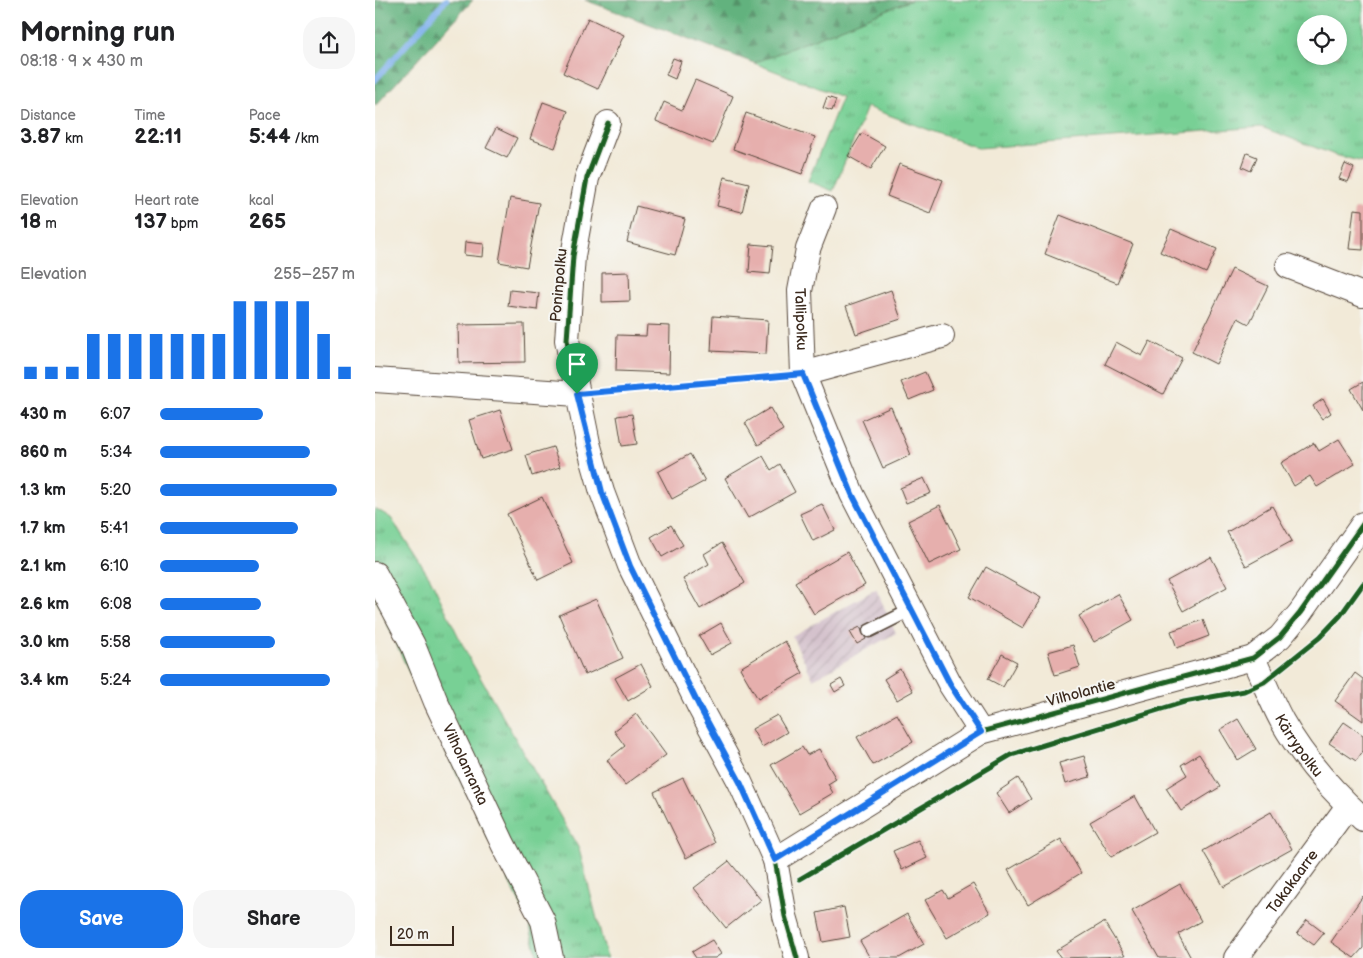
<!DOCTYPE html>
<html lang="en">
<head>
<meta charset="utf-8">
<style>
	body { margin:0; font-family:"Balsamiq Sans",sans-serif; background:#f6f6f6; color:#202124; height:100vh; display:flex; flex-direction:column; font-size:19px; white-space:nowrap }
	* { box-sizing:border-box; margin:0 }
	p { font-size:16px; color:#757577 }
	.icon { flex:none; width:28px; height:28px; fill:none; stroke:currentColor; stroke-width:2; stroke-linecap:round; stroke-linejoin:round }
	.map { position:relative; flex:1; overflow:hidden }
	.side { display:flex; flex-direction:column; background:#fff; width:375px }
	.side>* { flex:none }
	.buttons { position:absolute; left:922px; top:15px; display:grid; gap:10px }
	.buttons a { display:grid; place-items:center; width:50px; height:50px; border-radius:50%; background:#fff; box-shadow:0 2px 12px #0003; font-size:25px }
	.scale { position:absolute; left:15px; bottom:12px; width:64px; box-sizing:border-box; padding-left:5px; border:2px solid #3b2a1e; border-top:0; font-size:14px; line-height:18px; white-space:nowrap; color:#3b2a1e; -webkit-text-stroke:4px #f6f6f2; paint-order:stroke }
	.pin { position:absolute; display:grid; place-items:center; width:42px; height:42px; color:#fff; margin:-51px -21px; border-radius:50% 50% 50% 0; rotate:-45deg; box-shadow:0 0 5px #0007 }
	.pin .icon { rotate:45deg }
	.round { display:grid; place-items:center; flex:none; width:52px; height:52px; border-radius:20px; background:#f6f6f6 }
	.summary { display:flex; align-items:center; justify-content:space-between; height:85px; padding:0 20px }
	h1 { font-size:28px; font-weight:700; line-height:38px }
	.figures { display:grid; grid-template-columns:repeat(3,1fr); gap:8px; height:85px; padding:5px 20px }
	.figures div { display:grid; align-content:center }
	.figures b { font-size:21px; font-weight:700 }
	.figures small { font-size:14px; font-weight:400 }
	.figures p { font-size:14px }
	.chart { height:140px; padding:10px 20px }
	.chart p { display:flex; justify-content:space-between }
	.chart svg { width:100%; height:90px; margin-top:5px; stroke:#1a73e8; stroke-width:6 }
	.primary-button { display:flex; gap:10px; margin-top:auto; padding:10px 20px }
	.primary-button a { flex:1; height:58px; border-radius:20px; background:#1a73e8; color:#fff; font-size:20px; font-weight:700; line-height:58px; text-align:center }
	.primary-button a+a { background:#f6f6f6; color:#202124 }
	ul { padding:0 20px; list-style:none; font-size:16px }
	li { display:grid; grid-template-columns:80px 60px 1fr; align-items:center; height:38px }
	li i { height:12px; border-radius:6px; background:#1a73e8 }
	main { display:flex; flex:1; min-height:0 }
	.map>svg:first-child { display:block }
</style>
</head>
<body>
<main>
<section class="side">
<div class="summary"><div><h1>Morning run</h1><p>08:18 · 9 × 430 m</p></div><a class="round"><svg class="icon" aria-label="share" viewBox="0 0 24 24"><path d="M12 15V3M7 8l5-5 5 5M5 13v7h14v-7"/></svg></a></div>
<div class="figures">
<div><p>Distance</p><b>3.87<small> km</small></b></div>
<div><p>Time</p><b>22:11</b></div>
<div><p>Pace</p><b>5:44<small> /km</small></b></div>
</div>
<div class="figures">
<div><p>Elevation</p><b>18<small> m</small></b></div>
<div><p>Heart rate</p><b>137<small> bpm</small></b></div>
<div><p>kcal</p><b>265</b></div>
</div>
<div class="chart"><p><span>Elevation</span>255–257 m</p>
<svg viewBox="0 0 160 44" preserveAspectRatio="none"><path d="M5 44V38M15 44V38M25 44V38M35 44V22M45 44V22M55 44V22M65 44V22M75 44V22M85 44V22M95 44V22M105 44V6M115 44V6M125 44V6M135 44V6M145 44V22M155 44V38"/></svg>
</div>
<ul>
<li><b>430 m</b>6:07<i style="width:53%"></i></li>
<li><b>860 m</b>5:34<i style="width:77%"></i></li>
<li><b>1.3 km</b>5:20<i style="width:91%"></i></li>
<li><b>1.7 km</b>5:41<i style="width:71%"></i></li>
<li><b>2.1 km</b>6:10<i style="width:51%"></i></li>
<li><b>2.6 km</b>6:08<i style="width:52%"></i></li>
<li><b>3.0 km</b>5:58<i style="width:59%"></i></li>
<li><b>3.4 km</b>5:24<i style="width:87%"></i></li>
</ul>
<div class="primary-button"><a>Save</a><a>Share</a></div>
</section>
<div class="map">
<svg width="988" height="958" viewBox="0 0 988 958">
	<defs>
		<pattern id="industrial-furrows" width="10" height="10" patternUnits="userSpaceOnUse" patternTransform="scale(1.25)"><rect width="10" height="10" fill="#d1bdc9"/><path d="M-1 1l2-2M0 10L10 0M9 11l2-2" fill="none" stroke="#ab9aa3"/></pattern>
		<pattern id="grass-tufts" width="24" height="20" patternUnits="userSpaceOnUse" patternTransform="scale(1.25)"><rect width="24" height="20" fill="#78d095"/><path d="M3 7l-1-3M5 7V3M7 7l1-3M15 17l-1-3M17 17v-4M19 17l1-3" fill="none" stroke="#64a979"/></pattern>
		<pattern id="forest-firs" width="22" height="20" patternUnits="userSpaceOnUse" patternTransform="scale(1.25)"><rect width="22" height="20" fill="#62b27e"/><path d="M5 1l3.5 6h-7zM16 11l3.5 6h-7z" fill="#529167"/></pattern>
	</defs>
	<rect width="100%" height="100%" fill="#f6f6f2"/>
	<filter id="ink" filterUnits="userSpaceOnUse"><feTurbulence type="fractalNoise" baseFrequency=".02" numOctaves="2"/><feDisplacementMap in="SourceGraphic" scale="10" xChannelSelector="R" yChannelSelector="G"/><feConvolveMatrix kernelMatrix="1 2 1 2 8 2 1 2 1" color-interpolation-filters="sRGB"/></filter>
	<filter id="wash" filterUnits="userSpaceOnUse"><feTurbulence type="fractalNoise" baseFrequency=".0096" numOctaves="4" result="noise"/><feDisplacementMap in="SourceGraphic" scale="20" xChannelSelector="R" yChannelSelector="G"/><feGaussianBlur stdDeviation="1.12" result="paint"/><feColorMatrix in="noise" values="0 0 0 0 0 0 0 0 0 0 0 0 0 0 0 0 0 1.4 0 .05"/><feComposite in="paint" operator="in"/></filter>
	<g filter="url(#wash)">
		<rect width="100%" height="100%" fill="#f2ead8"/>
		<path fill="url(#industrial-furrows)" d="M 501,589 L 521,633 L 438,679 L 417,636 Z"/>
		<path fill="url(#grass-tufts)" stroke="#5a7d5a" fill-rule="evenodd" d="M 536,0 L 988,0 L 988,162 L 960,155 L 886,127 L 603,148 L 492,107 L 458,191 L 433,181 L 467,97 L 379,63 ZM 931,24 L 964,24 L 964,56 L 931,56 Z
			M 0,508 L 16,518 L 55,578 L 94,658 L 204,849 L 232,958 L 163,958 L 153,920 L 57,723 L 0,597 Z"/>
		<path fill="url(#forest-firs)" stroke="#4e6e4e" d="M 0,0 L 98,0 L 0,106 Z
			M 210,0 L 536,0 L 379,63 Z"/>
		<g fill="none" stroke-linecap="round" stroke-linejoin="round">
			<path stroke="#82b2ed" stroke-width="6" d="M 0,80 L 71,0"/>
		</g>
		<g id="blocks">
			<path fill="#e6afad" d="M 213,18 L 249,35 L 223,89 L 188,73 Z
				M 298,58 L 306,61 L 300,79 L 291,75 Z
				M 320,80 L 358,96 L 338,144 L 281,121 L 289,102 L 307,110 Z
				M 452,97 L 461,100 L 457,111 L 448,108 Z
				M 168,102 L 193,111 L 180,148 L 155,139 Z
				M 371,113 L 440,137 L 427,174 L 358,149 Z
				M 121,128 L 142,138 L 132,158 L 111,148 Z
				M 487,133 L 510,146 L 496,169 L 473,156 Z
				M 872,153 L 882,157 L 876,171 L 867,167 Z
				M 524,164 L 568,180 L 555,213 L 512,196 Z
				M 970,164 L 979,168 L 973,182 L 964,179 Z
				M 349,177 L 374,183 L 367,212 L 342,206 Z
				M 135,198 L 164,203 L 152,267 L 124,262 Z
				M 261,206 L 310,219 L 300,255 L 252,242 Z
				M 979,209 L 988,210 L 988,250 L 974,249 Z
				M 685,215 L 758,244 L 742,283 L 670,254 Z
				M 796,229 L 842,249 L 831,273 L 785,252 Z
				M 90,242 L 109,244 L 108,257 L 89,255 Z
				M 376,244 L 398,246 L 395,274 L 374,272 Z
				M 857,269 L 893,286 L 874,324 L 863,318 L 841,364 L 817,352 Z
				M 254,272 L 255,301 L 227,302 L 227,273 Z
				M 135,290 L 164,293 L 162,310 L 133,306 Z
				M 516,290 L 526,319 L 481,334 L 471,306 Z
				M 338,316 L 393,320 L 391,354 L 336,351 Z
				M 149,324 L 150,362 L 84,363 L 83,325 Z
				M 272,325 L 295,326 L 294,373 L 241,371 L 242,335 L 271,336 Z
				M 775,341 L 807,358 L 788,394 L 730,364 L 741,342 L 767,356 Z
				M 550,372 L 558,390 L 534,400 L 526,382 Z
				M 988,382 L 988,410 L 976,389 Z
				M 948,399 L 956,413 L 947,419 L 938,406 Z
				M 516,407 L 536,455 L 508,468 L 487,420 Z
				M 395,408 L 408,430 L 383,445 L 370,423 Z
				M 125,410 L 138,449 L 106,459 L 94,420 Z
				M 257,414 L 262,444 L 247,446 L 242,416 Z
				M 964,439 L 980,464 L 942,487 L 935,476 L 919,486 L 906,463 L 939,443 L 944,451 Z
				M 178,447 L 185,467 L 157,476 L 151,455 Z
				M 315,454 L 330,481 L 297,499 L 283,472 Z
				M 388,456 L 396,470 L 405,464 L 420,492 L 373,518 L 350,478 Z
				M 549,478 L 556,493 L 531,503 L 525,488 Z
				M 167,497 L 198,563 L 163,580 L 132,514 Z
				M 447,504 L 460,530 L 438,541 L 425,514 Z
				M 565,505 L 586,549 L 554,564 L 533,521 Z
				M 897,506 L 917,541 L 871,566 L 852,532 Z
				M 296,525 L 308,545 L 287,557 L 276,537 Z
				M 347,543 L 370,583 L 325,609 L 308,579 L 334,564 L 329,554 Z
				M 472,552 L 490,585 L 439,614 L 420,582 Z
				M 836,557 L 852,587 L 808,611 L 792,581 Z
				M 611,567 L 666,598 L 648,628 L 594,597 Z
				M 743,594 L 758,620 L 719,642 L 704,616 Z
				M 221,599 L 248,658 L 210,675 L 184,615 Z
				M 828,620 L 834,636 L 802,648 L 796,631 Z
				M 346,623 L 357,643 L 335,655 L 324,636 Z
				M 485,627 L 491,639 L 482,644 L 475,632 Z
				M 410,641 L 428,673 L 383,699 L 365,668 Z
				M 698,645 L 705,667 L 680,675 L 673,652 Z
				M 627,654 L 642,662 L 628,687 L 613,679 Z
				M 266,664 L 278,686 L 253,701 L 240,678 Z
				M 525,669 L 538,691 L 522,700 L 509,679 Z
				M 980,673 L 988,679 L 988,721 L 960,701 Z
				M 466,679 L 470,686 L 460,692 L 456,685 Z
				M 261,714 L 291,755 L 250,785 L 232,760 L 250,746 L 239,731 Z
				M 522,714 L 538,742 L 498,765 L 482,737 Z
				M 402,715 L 412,732 L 387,747 L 377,729 Z
				M 863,719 L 881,749 L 863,760 L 845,730 Z
				M 969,722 L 988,735 L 988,751 L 981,761 L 954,743 Z
				M 427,747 L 432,755 L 444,749 L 461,779 L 453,784 L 458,793 L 424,813 L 396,765 Z
				M 824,754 L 845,787 L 806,811 L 791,788 L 812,775 L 806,765 Z
				M 709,756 L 715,777 L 690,784 L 684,763 Z
				M 308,778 L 340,843 L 311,858 L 279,792 Z
				M 643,778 L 656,799 L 634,813 L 621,793 Z
				M 760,796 L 780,832 L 736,857 L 715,822 Z
				M 896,812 L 917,849 L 849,887 L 828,851 Z
				M 686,839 L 706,873 L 653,905 L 633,870 Z
				M 543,840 L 552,858 L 527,870 L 518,851 Z
				M 354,861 L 386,900 L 351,928 L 319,888 Z
				M 598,884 L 615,913 L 572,938 L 550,900 L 568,890 L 573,898 Z
				M 805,884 L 826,921 L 803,934 L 816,958 L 784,958 L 757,911 Z
				M 988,896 L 988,948 L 979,958 L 956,942 Z
				M 469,907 L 475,937 L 448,942 L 442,913 Z
				M 532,914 L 549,944 L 524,958 L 495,958 L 485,941 Z
				M 932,920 L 949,933 L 939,945 L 922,933 Z
				M 729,922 L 750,956 L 686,958 L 681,951 Z
				M 337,940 L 346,954 L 340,958 L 321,958 L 317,952 Z"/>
		</g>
	</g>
	<g filter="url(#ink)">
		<use href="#blocks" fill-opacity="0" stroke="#56473a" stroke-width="1"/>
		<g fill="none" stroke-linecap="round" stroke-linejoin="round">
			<g stroke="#56473a" stroke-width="15">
				<path id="lane" d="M 494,631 L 536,610"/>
			</g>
			<g stroke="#56473a" stroke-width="26">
				<g id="street">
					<path d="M 233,123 L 212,178 L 198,256 L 192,340 L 213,443 L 227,492 L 255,566 L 324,706 L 365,782 L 400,860 L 410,916 L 422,958"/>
					<path id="s1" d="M 449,208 L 433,249 L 425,291 L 428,374 L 477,494 L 575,684 L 606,732"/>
					<path d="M 913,266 L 988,295"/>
					<path d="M 428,374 L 567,336"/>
					<path d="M 0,380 L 202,394"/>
					<path id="s2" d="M 0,574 L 38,645 L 61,702 L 128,844 L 168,921 L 176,958"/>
					<path id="s3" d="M 878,658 C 888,679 896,701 907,721 C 928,758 957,791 988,819"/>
					<path d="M 400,860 L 606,732 L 878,658 L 905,637 L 925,613 L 988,524"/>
					<path id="s4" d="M 861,958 L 973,806"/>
				</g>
			</g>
			<path stroke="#56473a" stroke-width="3" stroke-dasharray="1 4" stroke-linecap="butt" d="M 225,392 L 406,377"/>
			<use href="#lane" stroke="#fff" stroke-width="12"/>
			<use href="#street" stroke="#fff" stroke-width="24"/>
			<g stroke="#f6f6f2" stroke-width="8">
				<path id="cycleway" d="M 233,123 L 212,178 L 198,256 L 192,340 L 213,443 L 227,492 L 255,566 L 324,706 L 365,782 L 400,860 L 410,916 L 422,958
					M 400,860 L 606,732 L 878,658 L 905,637 L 925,613 L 988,524
					M 425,879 L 636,755 L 809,702 L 869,691 L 889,682 L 945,637 L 965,616 L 988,584"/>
			</g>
			<use href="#cycleway" stroke="#1b5e20" stroke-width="5"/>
		</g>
	</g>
	<g fill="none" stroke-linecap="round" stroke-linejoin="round" filter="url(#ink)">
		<g stroke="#fff" stroke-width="10">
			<path id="route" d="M 428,374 L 477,494 L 575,684 L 606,732 L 400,860 L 365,782 L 324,706 L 255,566 L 227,492 L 202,394 Z"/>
		</g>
		<use href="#route" stroke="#1a73e8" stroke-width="6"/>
	</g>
	<g text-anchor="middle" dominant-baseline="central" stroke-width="4" stroke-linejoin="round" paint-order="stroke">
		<g font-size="15" fill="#3b2a1e" stroke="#f6f6f2">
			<text transform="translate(184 285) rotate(-85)">Poninpolku</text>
			<text stroke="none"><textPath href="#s1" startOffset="115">Tallipolku</textPath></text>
			<text transform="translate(706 693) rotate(-15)">Vilholantie</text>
			<text stroke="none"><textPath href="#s3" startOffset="99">Kärrypolku</textPath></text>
			<text stroke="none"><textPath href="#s2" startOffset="211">Vilholanranta</textPath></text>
			<text stroke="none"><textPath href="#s4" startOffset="95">Takakaarre</textPath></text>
		</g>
	</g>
</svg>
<div class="buttons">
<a><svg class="icon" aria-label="locate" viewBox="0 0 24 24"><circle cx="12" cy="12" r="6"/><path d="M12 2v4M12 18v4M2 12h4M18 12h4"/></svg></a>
</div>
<div class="scale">20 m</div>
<div class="pin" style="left:202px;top:394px;background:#1e9e55"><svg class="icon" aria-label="arrive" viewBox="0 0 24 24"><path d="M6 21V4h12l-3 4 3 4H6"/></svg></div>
</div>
</main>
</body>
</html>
